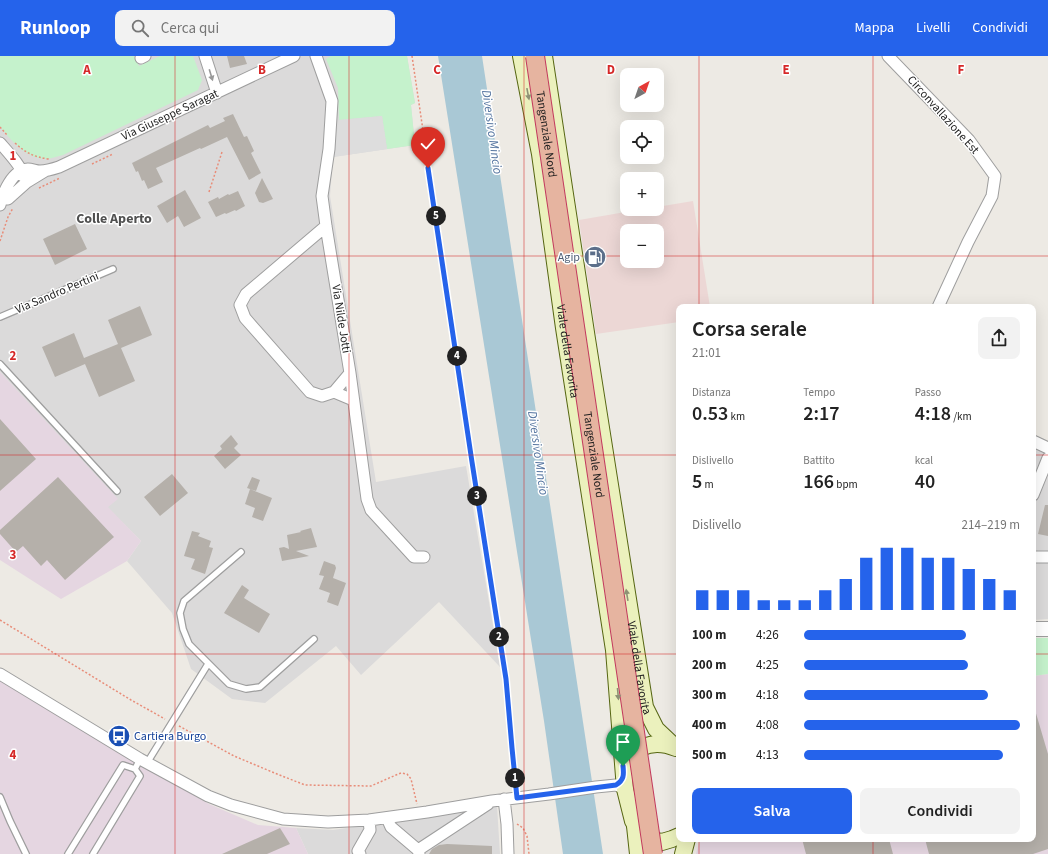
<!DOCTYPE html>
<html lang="it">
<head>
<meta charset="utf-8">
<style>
	body { margin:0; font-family:"Source Sans 3",sans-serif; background:#f2f2f2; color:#222; height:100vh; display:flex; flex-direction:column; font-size:15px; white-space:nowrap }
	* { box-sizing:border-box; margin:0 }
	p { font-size:13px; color:#767676 }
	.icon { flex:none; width:22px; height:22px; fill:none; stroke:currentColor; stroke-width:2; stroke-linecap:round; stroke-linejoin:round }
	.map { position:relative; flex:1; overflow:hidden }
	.side { position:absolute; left:676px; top:248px; width:360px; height:538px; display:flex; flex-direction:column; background:#fff; border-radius:8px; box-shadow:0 4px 16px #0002 }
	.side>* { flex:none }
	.needle { width:26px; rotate:40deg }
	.fabs { position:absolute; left:620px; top:12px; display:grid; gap:8px }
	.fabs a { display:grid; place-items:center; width:44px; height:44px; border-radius:8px; background:#fff; box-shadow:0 4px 16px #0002; font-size:20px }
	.pin { position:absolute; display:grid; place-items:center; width:34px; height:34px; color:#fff; margin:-41px -17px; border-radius:50% 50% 50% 0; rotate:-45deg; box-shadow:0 0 4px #0007 }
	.pin .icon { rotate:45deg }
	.km { position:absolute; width:20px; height:20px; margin:-10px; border-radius:50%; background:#222; color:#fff; font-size:11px; line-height:20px; text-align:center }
	.round { display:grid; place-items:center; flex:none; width:42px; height:42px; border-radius:8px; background:#f2f2f2 }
	.overview { display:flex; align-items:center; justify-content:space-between; height:68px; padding:0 16px }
	h1 { font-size:22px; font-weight:600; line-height:30px }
	.figures { display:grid; grid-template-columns:repeat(3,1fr); gap:6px; height:68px; padding:4px 16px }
	.figures div { display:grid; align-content:center }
	.figures b { font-size:20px; font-weight:600 }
	.figures small { font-size:11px; font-weight:400 }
	.figures p { font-size:11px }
	.chart { height:112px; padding:8px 16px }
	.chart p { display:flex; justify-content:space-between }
	.chart svg { width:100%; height:72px; margin-top:4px; stroke:#2563eb; stroke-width:6 }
	.action { display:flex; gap:8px; margin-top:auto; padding:8px 16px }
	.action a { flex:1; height:46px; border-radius:8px; background:#2563eb; color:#fff; font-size:16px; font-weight:600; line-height:46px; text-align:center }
	.action a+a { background:#f2f2f2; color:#222 }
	ul { padding:0 16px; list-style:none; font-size:13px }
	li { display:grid; grid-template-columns:64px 48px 1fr; align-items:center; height:30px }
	li i { height:10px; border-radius:5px; background:#2563eb }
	header { display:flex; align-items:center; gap:24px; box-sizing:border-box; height:56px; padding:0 20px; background:#2563eb; color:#fff }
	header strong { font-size:19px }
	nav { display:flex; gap:22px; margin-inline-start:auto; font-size:14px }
	.search { width:280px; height:36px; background:#f2f2f2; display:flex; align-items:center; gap:10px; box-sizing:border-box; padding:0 14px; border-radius:8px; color:#767676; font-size:15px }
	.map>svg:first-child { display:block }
</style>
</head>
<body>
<header>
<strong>Runloop</strong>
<div class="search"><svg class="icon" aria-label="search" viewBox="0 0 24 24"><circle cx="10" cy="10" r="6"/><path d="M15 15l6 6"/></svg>Cerca qui</div>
<nav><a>Mappa</a><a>Livelli</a><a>Condividi</a></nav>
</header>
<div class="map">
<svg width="1048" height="798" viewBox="0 0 1048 798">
	<rect width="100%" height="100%" fill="#edeae4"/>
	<path fill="#dbdada" d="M 0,0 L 407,0 L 415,47 L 411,49 L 415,89 L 333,101 L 330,140 L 376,426 L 466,410 L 500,611 L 439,546 L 361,619 L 336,590 L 265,647 L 232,643 L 191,613 L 172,557 L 127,505 L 141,485 L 107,451 L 117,443 L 0,316 Z
		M 1033,378 L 1048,385 L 1048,563 L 1033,564 Z
		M 497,750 L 500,798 L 308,798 L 296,772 L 333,774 Z"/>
	<path fill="#ecd7d5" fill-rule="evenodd" d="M 693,145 L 710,251 L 679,251 L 679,266 L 596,278 L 579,164 L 643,153 L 657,153 L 657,151 ZM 627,175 L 657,175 L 657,205 L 627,205 Z"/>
	<path fill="#e5d6e1" d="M 0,316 L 118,443 L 108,451 L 141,485 L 127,505 L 61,543 L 0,504 Z
		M 1048,618 L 1048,798 L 696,798 L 700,783 L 1033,783 L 1033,620 Z
		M 0,624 L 209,748 L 258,769 L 296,772 L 308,798 L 0,798 Z"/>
	<path fill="#c5f2cc" d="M 0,0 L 134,0 L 139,10 L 160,0 L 193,0 L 202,24 L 198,34 L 63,99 C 58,100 53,102 48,103 C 27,104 12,85 0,71 Z
		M 331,0 L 407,0 L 415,47 L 411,49 L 415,89 L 387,93 L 382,60 L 339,64 L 338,32 L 326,3 Z
		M 1033,582 L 1048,582 L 1048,618 L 1033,620 Z"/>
	<path fill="#ddd" d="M 382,60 L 387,93 L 333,101 L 339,64 Z"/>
	<path fill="#a9c8d5" d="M 438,0 L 482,0 L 603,798 L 563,798 L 544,665 Z"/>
	<path fill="#b5b0aa" d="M 227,0 L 244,0 L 247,8 L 230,12 Z
		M 233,58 L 244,81 L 247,80 L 254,95 L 251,97 L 261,117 L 249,124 L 227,81 L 201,93 L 200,92 L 156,112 L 163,126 L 148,133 L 144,124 L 142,125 L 138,115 L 136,116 L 132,107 L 208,69 L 210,72 L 225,65 L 223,62 Z
		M 262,122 L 273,143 L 263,147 L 259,146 L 255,137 Z
		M 185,134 L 201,162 L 184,171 L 178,160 L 167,167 L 157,150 Z
		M 238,135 L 245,150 L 236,155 L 235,154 L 226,158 L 225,157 L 216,161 L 208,146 L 218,141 L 219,143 L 228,138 L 229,139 Z
		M 75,168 L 87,193 L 55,209 L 43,183 Z
		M 140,250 L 152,279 L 121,292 L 135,325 L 99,341 L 85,308 L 55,321 L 42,291 L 74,277 L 84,302 L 118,288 L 108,264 Z
		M 0,363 L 36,403 L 0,435 Z
		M 231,379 L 238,388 L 234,392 L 241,399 L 225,413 L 214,400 L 222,393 L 220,390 Z
		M 172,418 L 188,437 L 160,460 L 144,441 Z
		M 58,421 L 114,481 L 65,524 L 47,504 L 41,510 L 23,490 L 16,496 L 0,478 L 0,474 Z
		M 252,421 L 260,424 L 256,435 L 247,432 Z
		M 250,433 L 272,442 L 263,465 L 252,461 L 255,452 L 245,448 Z
		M 1045,449 L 1048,449 L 1048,480 L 1038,478 Z
		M 311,472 L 317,491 L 296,495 L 309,500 L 282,505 L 279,492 L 284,491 L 289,493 L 287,479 L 301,476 L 300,475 Z
		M 192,475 L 200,477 L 198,480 L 211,485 L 209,491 L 213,492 L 205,518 L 191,513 L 195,503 L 184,500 Z
		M 324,505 L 335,509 L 336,512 L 333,522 L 346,527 L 338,550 L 327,546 L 330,537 L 319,533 L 324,520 L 319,519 Z
		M 242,529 L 249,534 L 244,542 L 270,558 L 259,577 L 224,557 Z
		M 1033,654 L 1035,654 L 1048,698 L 1048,793 L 1033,798 L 929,798 L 925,783 L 1033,783 Z
		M 280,772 L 290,788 L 267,798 L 222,798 Z
		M 802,783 L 889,783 L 893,798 L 806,798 Z
		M 447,788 L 492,790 L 492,798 L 429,798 L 432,793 L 439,789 Z"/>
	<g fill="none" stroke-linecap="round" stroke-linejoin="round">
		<g stroke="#9e9e9e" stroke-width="8">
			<path id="service" d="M 0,261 L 113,213
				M 0,308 L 117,435
				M 241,496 L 184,545 L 180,557 L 183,573 L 189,588 L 229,628 L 246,633 L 260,631 L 314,583
				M 147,707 L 208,608
				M 0,741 L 10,765 L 26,798
				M 68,798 L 123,709 L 135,713
				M 93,798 L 140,720 L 135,713 L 140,703"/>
		</g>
		<g stroke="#9e9e9e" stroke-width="13">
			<path id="minor" d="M 205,0 L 217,37
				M 316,0 L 332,45 L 329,93 L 322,140 L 326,170 L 350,317 L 367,443 L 371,454 L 414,501 L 424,501
				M 888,0 L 969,84 L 995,120 L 992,140 L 968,186 L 938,251
				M 141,2 L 145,0
				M 0,87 C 6,94 23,112 23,120
				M 8,143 L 27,126 L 45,115
				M 0,149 C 3,137 12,114 28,113 C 32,113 36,115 40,115 C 47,115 53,113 59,111 L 294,0
				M 326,170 L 246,238 L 240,249 L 245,262 L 310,336 L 322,340 L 334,336 L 353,344
				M 334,336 L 350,317
				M 1033,385 L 1048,392
				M 1033,439 L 1048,402
				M 1033,501 L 1048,501
				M 0,618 L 140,703 L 208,740 L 231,749 L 283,763 L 328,766 L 369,764 L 427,756 L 492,745 L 549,738 L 596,731 L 616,729 L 625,733
				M 504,743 L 507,768 L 508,798
				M 387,762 L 391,771 L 418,794 L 419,798
				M 418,794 L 488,748
				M 360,798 L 358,795 L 370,774 L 369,764"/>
		</g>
		<g stroke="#9e9e9e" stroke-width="16">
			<path id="tertiary" d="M 1033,573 L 1048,573"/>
		</g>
		<g stroke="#566612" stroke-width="18">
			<g id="secondary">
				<path id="s1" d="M 521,0 L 540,98 L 564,272 L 614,594 L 625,733 L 633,765 L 639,776 L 643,779 L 652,784 L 662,786 L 672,783 L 679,780"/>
				<path id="s2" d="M 544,0 L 587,283 L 645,651 L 656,673 L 675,691"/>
				<path d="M 628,702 C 641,687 659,685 676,692"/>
				<path d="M 635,770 L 638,798"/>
				<path d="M 683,798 L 687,783"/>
			</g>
		</g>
		<path stroke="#e88d79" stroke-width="1.5" stroke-dasharray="2 2" stroke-linecap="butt" d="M 412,0 L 472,406 L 506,623 L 512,692 L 516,733
			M 0,71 L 7,79
			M 15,87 C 26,97 34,101 49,103
			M 92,108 L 113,98
			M 39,132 L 60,122
			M 209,136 L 222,96
			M 0,185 L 8,161 L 13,152
			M 0,564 L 131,644 L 165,663
			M 179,670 L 234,700 L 277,718 L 305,729 L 371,730 L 396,719 L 401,717 L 407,718 L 411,723 L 417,748
			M 517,768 L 523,772 L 527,780 L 529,798"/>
		<use href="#service" stroke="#fff" stroke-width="5.5"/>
		<use href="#minor" stroke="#fff" stroke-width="11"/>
		<use href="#tertiary" stroke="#fff" stroke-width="14"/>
		<use href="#secondary" stroke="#ebf1bd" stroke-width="16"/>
		<g stroke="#c2395d" stroke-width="20" stroke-linecap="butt">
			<g id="trunk-bridge">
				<path id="s3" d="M 535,0 L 653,798"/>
			</g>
		</g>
		<use href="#trunk-bridge" stroke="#e6b4a0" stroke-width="18"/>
	</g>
	<defs><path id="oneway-solid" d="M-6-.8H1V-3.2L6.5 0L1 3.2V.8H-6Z"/></defs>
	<use fill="#999" href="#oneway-solid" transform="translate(211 19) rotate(73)"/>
	<g fill="#8e9275">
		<use href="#oneway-solid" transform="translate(528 38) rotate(79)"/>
		<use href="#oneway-solid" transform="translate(627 539) rotate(-99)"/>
		<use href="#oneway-solid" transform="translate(618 638) rotate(85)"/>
	</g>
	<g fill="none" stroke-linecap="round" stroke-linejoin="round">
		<g stroke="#fff" stroke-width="8">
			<path id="route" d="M 428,112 L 472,406 L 506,623 L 512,692 L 517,742 L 616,729 C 624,724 624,719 623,710"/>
		</g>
		<use href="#route" stroke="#2563eb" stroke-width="5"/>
	</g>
	<path fill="none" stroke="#d62828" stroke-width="1" stroke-opacity="0.55" d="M 175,0 L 175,798M 349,0 L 349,798M 524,0 L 524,798M 699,0 L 699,251M 873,0 L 873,251M 0,200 L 627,200M 657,200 L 1048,200M 0,399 L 679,399M 1033,399 L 1048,399M 0,598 L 679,598M 1033,598 L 1048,598M 699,783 L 699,798M 873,783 L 873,798"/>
	<defs>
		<g id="fuel-disc" transform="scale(1.15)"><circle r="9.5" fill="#5c6f8a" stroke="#fff"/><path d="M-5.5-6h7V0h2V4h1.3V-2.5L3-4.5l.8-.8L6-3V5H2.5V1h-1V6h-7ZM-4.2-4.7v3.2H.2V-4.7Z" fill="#fff"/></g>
		<g id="bus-disc" transform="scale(1.15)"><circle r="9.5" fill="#1a4fb4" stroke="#fff"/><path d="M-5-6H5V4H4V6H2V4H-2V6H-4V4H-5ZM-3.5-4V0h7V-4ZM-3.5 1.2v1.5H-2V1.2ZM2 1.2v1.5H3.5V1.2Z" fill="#fff"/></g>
	</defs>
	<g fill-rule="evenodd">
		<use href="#fuel-disc" x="595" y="201"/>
		<use href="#bus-disc" x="119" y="680"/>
	</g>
	<g text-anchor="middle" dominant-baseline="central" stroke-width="3" stroke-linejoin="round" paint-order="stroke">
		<g font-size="12" fill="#1d1d1d" stroke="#fff">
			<text transform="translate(170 59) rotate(-25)">Via Giuseppe Saragat</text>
			<text transform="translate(943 59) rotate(48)">Circonvallazione Est</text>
			<text stroke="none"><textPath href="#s3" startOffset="79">Tangenziale Nord</textPath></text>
			<text transform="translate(57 237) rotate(-23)">Via Sandro Pertini</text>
			<text transform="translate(341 263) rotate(81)">Via Nilde Jotti</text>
			<text stroke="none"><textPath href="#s1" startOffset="299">Viale della Favorita</textPath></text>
			<text stroke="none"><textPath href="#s3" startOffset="403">Tangenziale Nord</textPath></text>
			<text stroke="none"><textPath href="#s2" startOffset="619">Viale della Favorita</textPath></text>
		</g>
		<g font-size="12" fill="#4e5e75" stroke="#fff" text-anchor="end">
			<text x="580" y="201">Agip</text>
		</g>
		<g font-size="12" fill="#164399" stroke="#fff" text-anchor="start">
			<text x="134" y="680">Cartiera Burgo</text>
		</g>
		<g font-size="13" font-style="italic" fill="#5575a0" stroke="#fff">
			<text transform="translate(492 76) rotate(82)">Diversivo Mincio</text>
			<text transform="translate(538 397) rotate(82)">Diversivo Mincio</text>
		</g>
		<g font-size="14" font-weight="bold" fill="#505050" stroke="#fff">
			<text x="114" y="163">Colle Aperto</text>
		</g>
	</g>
	<g font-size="13" text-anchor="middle" font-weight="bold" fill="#d62828" stroke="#fff" stroke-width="3" stroke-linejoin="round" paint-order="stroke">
		<text x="87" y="18">A</text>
		<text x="262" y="18">B</text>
		<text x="437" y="18">C</text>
		<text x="611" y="18">D</text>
		<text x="786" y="18">E</text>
		<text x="961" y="18">F</text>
		<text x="13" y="104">1</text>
		<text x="13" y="304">2</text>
		<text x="13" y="503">3</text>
		<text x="13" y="703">4</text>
	</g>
</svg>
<div class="fabs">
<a><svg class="needle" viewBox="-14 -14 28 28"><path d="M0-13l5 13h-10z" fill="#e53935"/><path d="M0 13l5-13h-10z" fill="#767676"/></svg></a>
<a><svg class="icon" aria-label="locate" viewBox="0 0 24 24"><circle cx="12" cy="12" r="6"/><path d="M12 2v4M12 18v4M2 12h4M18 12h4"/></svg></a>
<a>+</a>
<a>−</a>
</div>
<div class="pin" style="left:623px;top:710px;background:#1e9e55"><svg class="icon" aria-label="arrive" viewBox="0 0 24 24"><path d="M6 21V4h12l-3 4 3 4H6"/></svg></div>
<div class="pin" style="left:428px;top:112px;background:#d93025"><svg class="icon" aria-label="check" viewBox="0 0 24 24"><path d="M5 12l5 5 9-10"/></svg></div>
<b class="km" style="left:515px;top:722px">1</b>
<b class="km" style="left:499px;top:581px">2</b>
<b class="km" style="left:477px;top:440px">3</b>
<b class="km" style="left:457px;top:300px">4</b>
<b class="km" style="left:436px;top:160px">5</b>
<section class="side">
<div class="overview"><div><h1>Corsa serale</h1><p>21:01</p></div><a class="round"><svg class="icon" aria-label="share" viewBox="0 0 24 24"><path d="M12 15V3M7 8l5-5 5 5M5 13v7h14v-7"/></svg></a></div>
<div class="figures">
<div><p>Distanza</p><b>0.53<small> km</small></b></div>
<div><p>Tempo</p><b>2:17</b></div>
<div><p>Passo</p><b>4:18<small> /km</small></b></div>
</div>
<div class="figures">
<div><p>Dislivello</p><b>5<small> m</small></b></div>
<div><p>Battito</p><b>166<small> bpm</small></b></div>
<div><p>kcal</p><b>40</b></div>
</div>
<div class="chart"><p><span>Dislivello</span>214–219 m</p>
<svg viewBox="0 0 160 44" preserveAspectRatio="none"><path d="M5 44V32M15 44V32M25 44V32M35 44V38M45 44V38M55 44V38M65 44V32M75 44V25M85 44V12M95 44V6M105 44V6M115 44V12M125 44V12M135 44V19M145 44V25M155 44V32"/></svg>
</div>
<ul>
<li><b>100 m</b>4:26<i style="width:75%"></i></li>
<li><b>200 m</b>4:25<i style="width:76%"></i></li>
<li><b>300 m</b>4:18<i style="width:85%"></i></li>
<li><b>400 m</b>4:08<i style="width:100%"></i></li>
<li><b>500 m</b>4:13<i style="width:92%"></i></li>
</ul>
<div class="action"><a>Salva</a><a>Condividi</a></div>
</section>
</div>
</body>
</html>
